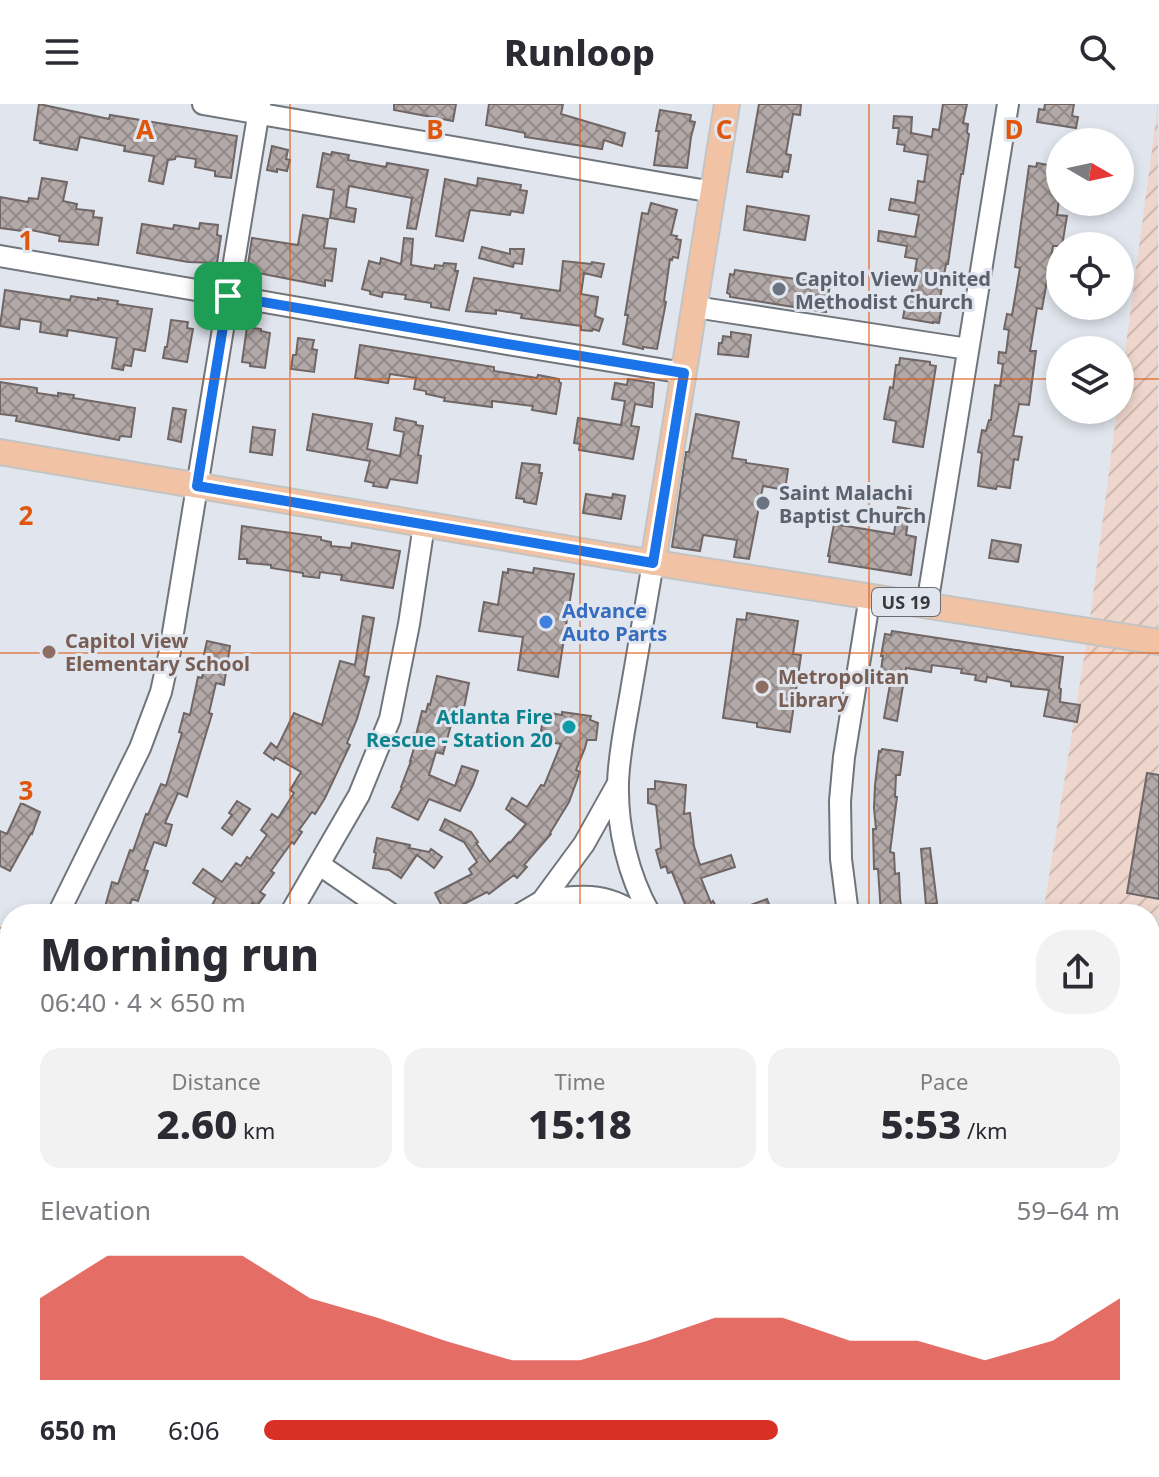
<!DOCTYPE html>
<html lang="en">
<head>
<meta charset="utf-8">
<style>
	body { margin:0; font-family:"Noto Sans",sans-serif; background:#f2f2f3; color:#2b2b33; height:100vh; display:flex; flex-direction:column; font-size:30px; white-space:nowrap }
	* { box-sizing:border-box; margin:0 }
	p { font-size:26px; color:#7c7c81 }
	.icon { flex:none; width:44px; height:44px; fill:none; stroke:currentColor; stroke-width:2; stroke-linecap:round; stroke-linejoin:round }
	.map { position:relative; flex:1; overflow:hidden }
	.side { position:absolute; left:0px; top:800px; width:1160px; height:574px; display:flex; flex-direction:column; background:#fff; border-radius:32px 32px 0 0; box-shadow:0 4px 12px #0003 }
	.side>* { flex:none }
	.needle { width:52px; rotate:99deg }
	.tools { position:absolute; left:1046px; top:24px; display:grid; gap:16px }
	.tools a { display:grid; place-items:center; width:88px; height:88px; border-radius:50%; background:#fff; box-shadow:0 4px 12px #0003; font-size:40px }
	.pin { position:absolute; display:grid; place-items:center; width:68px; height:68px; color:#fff; margin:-34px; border-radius:16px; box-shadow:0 4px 12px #0006 }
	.round { display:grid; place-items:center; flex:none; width:84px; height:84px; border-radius:32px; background:#f2f2f3 }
	.headline { display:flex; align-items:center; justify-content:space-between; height:136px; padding:0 40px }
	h1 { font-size:44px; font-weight:800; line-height:60px }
	.figures { display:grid; grid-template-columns:repeat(3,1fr); gap:12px; height:136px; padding:8px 40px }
	.figures div { display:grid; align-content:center; border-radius:20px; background:#f2f2f3; text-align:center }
	.figures b { font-size:40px; font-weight:800 }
	.figures small { font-size:22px; font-weight:400 }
	.figures p { font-size:22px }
	.chart { height:224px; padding:16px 40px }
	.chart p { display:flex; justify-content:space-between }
	.chart svg { width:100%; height:144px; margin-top:8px; fill:#d93025; opacity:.7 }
	ul { padding:0 40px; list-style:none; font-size:26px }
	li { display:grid; grid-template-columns:128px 96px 1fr; align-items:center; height:60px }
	li i { height:20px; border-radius:10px; background:#d93025 }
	header { display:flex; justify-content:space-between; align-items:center; height:104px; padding:0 40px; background:#fff; font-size:36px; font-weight:800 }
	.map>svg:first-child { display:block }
</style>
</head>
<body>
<header><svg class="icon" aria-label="menu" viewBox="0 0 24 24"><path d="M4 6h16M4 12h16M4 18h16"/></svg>Runloop<svg class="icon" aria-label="search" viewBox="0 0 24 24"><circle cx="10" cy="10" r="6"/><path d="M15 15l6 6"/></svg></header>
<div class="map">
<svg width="1159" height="1373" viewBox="0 0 1159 1373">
	<defs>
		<pattern id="industrial-furrows" width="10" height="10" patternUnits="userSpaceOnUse" patternTransform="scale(2)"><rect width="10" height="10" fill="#eed6cc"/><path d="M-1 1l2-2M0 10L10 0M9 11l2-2" fill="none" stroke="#cdb8b0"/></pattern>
		<pattern id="building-cross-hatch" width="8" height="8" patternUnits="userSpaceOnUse" patternTransform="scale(2)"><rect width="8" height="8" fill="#b3a9a8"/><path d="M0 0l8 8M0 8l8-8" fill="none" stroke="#928b8a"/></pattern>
	</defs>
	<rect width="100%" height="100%" fill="#e1e6ee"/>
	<path fill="url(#industrial-furrows)" d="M 1158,0 L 1159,1373 L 953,1373 L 954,1364 L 1150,1364 L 1150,810 L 1043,810 L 1089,522 L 1117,306 L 1120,306 L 1120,286 Z"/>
	<path fill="url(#building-cross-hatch)" stroke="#6f6665" stroke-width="2" d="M 39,0 L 109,15 L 110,11 L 237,32 L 231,74 L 215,72 L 215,67 L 195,63 L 196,55 L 176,52 L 175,55 L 168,56 L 163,80 L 149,77 L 154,52 L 124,47 L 125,42 L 80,33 L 77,46 L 40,39 L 41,37 L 34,36 Z
		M 394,0 L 456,0 L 453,17 L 394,6 Z
		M 489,0 L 563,0 L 561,10 L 625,29 L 622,42 L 604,36 L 602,45 L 525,33 L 525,29 L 486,21 Z
		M 759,0 L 801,0 L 800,11 L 793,10 L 786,50 L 791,51 L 788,68 L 783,67 L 782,73 L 747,68 Z
		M 943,0 L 967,0 L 963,19 L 968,20 L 967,29 L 969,30 L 963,70 L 961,70 L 948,160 L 946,160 L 939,200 L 942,201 L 939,219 L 933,218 L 933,219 L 903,214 L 907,192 L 911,193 L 917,155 L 905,153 L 907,142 L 878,137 L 879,127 L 915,133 L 919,111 L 889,106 L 891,95 L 915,99 L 918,77 L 924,78 L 928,51 L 904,47 L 905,41 L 897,40 L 899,24 L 893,24 L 894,12 L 912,13 L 911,29 L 932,33 L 933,25 L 939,26 Z
		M 1045,0 L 1074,0 L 1072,12 L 1078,13 L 1076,24 L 1037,18 L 1039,5 L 1044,6 Z
		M 660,6 L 691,11 L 690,17 L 695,18 L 691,33 L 687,64 L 654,61 L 659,27 L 656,27 Z
		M 272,42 L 288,46 L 286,55 L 290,56 L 287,67 L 277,65 L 277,68 L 267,66 Z
		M 332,48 L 349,51 L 348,56 L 386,63 L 387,59 L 428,66 L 416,125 L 407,124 L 412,94 L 349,82 L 346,103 L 356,105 L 354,118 L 330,114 L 334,86 L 317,83 L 323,49 L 331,51 Z
		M 1037,59 L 1060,63 L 1060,88 L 1057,111 L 1067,112 L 1062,142 L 1053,142 L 1042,205 L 1037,204 L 1030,247 L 1036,247 L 1029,301 L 1019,300 L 1013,332 L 1022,333 L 1018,356 L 1014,355 L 1010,384 L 997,382 L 996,385 L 978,382 L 982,349 L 978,348 L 982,326 L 986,327 L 989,316 L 991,316 L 995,281 L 1000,282 L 1003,260 L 998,259 L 999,248 L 1006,249 L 1009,226 L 1004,225 L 1007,210 L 1012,211 L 1020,164 L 1015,163 L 1029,62 L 1036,63 Z
		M 42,74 L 67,78 L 63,97 L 77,100 L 76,105 L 94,107 L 93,113 L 102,114 L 98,141 L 59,137 L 60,132 L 36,127 L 30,126 L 30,128 L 0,124 L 0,93 L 28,98 L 29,94 L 38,95 Z
		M 478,74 L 521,81 L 520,86 L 527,87 L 523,109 L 511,107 L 510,111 L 470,106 L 463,137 L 436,132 L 445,75 L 477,82 Z
		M 651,99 L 677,106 L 671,131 L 677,132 L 676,135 L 681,136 L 678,154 L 673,153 L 672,156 L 670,155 L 664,197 L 666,198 L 657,245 L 643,243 L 643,245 L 623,240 L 628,211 L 625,211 L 642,109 L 648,110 Z
		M 747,102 L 809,112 L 805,136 L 744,126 Z
		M 303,111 L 328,115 L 324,144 L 336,145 L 332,177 L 325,176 L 325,182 L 247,167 L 252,134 L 298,141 Z
		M 200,119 L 218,121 L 217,131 L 221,132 L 217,159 L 188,158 L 137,149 L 142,120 L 173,125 L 174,121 L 199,125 Z
		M 404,134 L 413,135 L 411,161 L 434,165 L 435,161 L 443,162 L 444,159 L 456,160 L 455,167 L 458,167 L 449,206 L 431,203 L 431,199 L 405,195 L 406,191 L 383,188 L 382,193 L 370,190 L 370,187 L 362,185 L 369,157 L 380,160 L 381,154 L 401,160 Z
		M 482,143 L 510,150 L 510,145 L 524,145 L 522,160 L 514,159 L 513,163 L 479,154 Z
		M 563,157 L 591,160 L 592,158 L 604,160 L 601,173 L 584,169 L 581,190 L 598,193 L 595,212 L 603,215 L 599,227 L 593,225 L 592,227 L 581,226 L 581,222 L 521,214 L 522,210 L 496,206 L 496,210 L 466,207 L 474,174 L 560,187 Z
		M 735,166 L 830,180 L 826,208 L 730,193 L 730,190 L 727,189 L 730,170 L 734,171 Z
		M 5,186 L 70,196 L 71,192 L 98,196 L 98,194 L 118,197 L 117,200 L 152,205 L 145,247 L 134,245 L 131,262 L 124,261 L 123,266 L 112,264 L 117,234 L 68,226 L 67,232 L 40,228 L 41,218 L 20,215 L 19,225 L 0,222 Z
		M 171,216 L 188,218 L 187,224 L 193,225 L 187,258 L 163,254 L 165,243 L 167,243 Z
		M 247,223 L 261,225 L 261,227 L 270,229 L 265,264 L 250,262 L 250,259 L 242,258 Z
		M 731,228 L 751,231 L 748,253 L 718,250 L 719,239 L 722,239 L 723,232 L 731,233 Z
		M 298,234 L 314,236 L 312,245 L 317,246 L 314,268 L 291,265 L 293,251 L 296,251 Z
		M 360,241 L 494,263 L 494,267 L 537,274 L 538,271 L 559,275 L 559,278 L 561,279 L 556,310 L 532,306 L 533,302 L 492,297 L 492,303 L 444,297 L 445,294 L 426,290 L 426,287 L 414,285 L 416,274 L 390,270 L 388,279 L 355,274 Z
		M 900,254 L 930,258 L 930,261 L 936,262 L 923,343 L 893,338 L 896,317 L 884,315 L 890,283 L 893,284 L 896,261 L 899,261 Z
		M 628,275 L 654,279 L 652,303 L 635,300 L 631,322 L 639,323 L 633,355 L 579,346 L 580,340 L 574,339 L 578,314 L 621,321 L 625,297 L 612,295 L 615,279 L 627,281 Z
		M 0,278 L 37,284 L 37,289 L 58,292 L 58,289 L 74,291 L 73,294 L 135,304 L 131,333 L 120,332 L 119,336 L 16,317 L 17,312 L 0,310 Z
		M 173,304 L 186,306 L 181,338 L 168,335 Z
		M 313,310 L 372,320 L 367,345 L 400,352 L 404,328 L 394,326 L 396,314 L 416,318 L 416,321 L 423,322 L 418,351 L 421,352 L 417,379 L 390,375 L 387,384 L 373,382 L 374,379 L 365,377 L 370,357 L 307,346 Z
		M 696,310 L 739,318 L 732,354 L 746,356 L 746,359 L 788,365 L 785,386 L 763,382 L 749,455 L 734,453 L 737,436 L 703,431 L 700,447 L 672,443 L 686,348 L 689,348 Z
		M 253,323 L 275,326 L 272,351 L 250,348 Z
		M 522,359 L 540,361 L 539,369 L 542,369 L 536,400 L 524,398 L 524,395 L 516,394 Z
		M 586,390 L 612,394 L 613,390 L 625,392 L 621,415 L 583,409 Z
		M 898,403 L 910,405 L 906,431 L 916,433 L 911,471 L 829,458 L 830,452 L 828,452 L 834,420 L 894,430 Z
		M 242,422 L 321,433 L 321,436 L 331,438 L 331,442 L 351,444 L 352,439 L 400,447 L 393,484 L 341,476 L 342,471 L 320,468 L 319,474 L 303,472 L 303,469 L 271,464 L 271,461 L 247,459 L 247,455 L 239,455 Z
		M 992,436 L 1021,441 L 1018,458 L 989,454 Z
		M 534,464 L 574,470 L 558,573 L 518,566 L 523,533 L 479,527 L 484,498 L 498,501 L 503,468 L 508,469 L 508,465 L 533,469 Z
		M 747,509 L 798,517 L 793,550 L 801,551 L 790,628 L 757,623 L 757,619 L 723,614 L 737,515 L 746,516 Z
		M 363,512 L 374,514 L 364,572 L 369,573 L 357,615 L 347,639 L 350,641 L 325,694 L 315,710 L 312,708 L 299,726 L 302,728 L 294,740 L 292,738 L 271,767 L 274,769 L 260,788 L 265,791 L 257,802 L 252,799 L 247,810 L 207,810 L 216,794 L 193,779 L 203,765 L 222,778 L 236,759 L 241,762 L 247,753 L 250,755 L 267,731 L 261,726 L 272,710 L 278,714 L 294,689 L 290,686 L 301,668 L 275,653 L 274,656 L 264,649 L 271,639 L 277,644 L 294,609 L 322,621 L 340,557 L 355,561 Z
		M 892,527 L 1063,553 L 1059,584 L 1061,585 L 1060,598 L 1080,601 L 1077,618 L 1044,612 L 1049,586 L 1011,582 L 1011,578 L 987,573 L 986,578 L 975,576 L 976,571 L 961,569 L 962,565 L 932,561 L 931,568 L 906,564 L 897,617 L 884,614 L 891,575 L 886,574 L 887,567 L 881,566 L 883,552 L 881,552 L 885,530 L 891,531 Z
		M 207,537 L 230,542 L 224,581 L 216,579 L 209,609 L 212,610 L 187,693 L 178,689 L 165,719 L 172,721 L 166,742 L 154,738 L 144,766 L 148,767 L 138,797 L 132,795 L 127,810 L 103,810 L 112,778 L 118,780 L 130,746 L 133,747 L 146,710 L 148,711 L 161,680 L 166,682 L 182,629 L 179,628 L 184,609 L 190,611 L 198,573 L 202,574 L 207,551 L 204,550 Z
		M 437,572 L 469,579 L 464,604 L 456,603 L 443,650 L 436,648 L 429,671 L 455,682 L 462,662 L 478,667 L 473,681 L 460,707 L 429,695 L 418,716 L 392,703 L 402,684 L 401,683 L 411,657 L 410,657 L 415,641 L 411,640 L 414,630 L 416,631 L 422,607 L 426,608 L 428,600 L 430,601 Z
		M 544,608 L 562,611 L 562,608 L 591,612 L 590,616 L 598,619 L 596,636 L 587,636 L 585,644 L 576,666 L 580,668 L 569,698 L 550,729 L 551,730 L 524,761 L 527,763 L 517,774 L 514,771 L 489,790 L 487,788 L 456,804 L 457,806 L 446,810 L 435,789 L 472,770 L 469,765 L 477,758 L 464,738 L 440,726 L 445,715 L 471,728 L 478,738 L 476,739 L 490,758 L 509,738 L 510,739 L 526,720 L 506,705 L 512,694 L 527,703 L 541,681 L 544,682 L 561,640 L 548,638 L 549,629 L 541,627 Z
		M 882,645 L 903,648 L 900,671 L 896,671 L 895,693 L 897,693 L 890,748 L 894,749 L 895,770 L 899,769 L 900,794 L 902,810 L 881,810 L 878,765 L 874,765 L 873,725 L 876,725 L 874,704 L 875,681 L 879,647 L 881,648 Z
		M 1147,669 L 1159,671 L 1159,795 L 1127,789 Z
		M 655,677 L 686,681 L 684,710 L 690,709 L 694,742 L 700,761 L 731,751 L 735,763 L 701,774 L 711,799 L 713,797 L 720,810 L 689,810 L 672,768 L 668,769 L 666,762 L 661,764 L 656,746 L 661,744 L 656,701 L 648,699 L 648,685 L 655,685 Z
		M 237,697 L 250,705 L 232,731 L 222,724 L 232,711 L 229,709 Z
		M 21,699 L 40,708 L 32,730 L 31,729 L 10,767 L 0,762 L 0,727 L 7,730 Z
		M 377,734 L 410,741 L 409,744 L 429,748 L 431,745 L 442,753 L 434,764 L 417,751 L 401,774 L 389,766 L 373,764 L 376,749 L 374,748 Z
		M 930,744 L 937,799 L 926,801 L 921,745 Z
		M 767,795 L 773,810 L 729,810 L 729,809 Z"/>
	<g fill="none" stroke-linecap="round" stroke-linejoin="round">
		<g stroke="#70747b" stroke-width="24">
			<path id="minor" d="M 203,0 L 713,88
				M 0,152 L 507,240 L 684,269
				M 695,203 L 968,245
				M 927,501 L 1008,0
				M 320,761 L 391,810
				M 542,797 C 577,791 606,788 636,810
				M 58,810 L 140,644 L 161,588 L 170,547 L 260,0
				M 290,810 L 359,691 L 390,615 L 409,520 L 424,421
				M 520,810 L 542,797 L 584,740 L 617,681
				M 650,810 C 628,771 617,724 618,679 C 619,646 627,613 632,581 C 639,540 646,500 653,459
				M 848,810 L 841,755 L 840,697 L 844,653 L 870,492
				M 0,1082 L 10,1024
				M 608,1364 L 609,1373
				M 168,1373 L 169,1364
				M 388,1373 L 390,1364
				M 820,1373 L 822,1364"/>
		</g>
		<g stroke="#c3c4c4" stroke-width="28">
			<path id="major" d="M 0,348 L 611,452 L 1159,538
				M 653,459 L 727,0"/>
		</g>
		<use href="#minor" stroke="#fff" stroke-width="20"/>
		<use href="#major" stroke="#f1c2a3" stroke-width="24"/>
	</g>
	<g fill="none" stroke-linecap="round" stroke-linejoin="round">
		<g stroke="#fff" stroke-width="16">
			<path id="route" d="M 228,192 L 507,240 L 684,269 L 653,459 L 197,382 Z"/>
		</g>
		<use href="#route" stroke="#1a73e8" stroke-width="10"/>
	</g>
	<path fill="none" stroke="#df570e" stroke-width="2" stroke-opacity="0.55" d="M 290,0 L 290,810M 580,0 L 580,810M 869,0 L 869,810M 0,275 L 1060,275M 1120,275 L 1159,275M 0,549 L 1159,549M 0,824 L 10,824M 1150,824 L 1159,824M 0,1098 L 10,1098M 1150,1098 L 1159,1098M 290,1364 L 290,1373M 580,1364 L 580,1373M 869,1364 L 869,1373"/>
	<g fill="#6b7280" stroke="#e1e6ee" stroke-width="3">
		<circle cx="779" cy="185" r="8"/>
		<circle cx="763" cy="399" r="8"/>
	</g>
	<circle fill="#3f7fe0" stroke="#e1e6ee" stroke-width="3" cx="546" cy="518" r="8"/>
	<g fill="#8d6e63" stroke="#e1e6ee" stroke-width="3">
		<circle cx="49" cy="548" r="8"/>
		<circle cx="762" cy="583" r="8"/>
	</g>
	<circle fill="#0f9aa8" stroke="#e1e6ee" stroke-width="3" cx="569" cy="623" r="8"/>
	<g text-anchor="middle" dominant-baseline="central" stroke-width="6" stroke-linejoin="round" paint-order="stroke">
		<rect fill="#e1e6ee" stroke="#6a6d71" stroke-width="2" x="872" y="484" width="68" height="28" rx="6"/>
		<g font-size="18" font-weight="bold" fill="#37393c">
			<text x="906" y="498">US 19</text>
		</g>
		<g font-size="20" font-weight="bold" fill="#5b616d" stroke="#e1e6ee" text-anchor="start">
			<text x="795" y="174">Capitol View United<tspan x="795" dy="23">Methodist Church</tspan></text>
			<text x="779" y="388">Saint Malachi<tspan x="779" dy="23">Baptist Church</tspan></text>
		</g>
		<g font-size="20" font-weight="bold" fill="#366cbe" stroke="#e1e6ee" text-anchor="start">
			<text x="562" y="506">Advance<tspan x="562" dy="23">Auto Parts</tspan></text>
		</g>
		<g font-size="20" font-weight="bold" fill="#785e54" stroke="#e1e6ee" text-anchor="start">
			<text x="65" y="536">Capitol View<tspan x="65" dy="23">Elementary School</tspan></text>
			<text x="778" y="572">Metropolitan<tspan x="778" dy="23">Library</tspan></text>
		</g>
		<g font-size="20" font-weight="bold" fill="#0d838f" stroke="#e1e6ee" text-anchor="end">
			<text x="553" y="612">Atlanta Fire<tspan x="553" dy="23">Rescue - Station 20</tspan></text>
		</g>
	</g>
	<g font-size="26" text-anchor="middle" font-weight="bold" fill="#df570e" stroke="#e1e6ee" stroke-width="6" stroke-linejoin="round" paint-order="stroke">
		<text x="145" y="35">A</text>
		<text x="435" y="35">B</text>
		<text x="724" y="35">C</text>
		<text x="1014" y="35">D</text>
		<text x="26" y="146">1</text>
		<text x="26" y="421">2</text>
		<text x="26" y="696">3</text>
	</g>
</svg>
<div class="tools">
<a><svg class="needle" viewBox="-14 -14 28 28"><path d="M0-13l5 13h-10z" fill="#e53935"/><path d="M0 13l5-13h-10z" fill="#7c7c81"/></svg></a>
<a><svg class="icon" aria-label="locate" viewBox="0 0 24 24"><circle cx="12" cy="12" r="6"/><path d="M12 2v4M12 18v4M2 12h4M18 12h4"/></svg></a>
<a><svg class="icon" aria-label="layers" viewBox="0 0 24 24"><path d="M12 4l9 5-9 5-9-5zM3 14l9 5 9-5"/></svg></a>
</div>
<div class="pin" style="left:228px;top:192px;background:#1e9e55"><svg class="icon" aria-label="arrive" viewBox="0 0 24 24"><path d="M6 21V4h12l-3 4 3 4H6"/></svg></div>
<section class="side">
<div class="headline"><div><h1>Morning run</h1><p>06:40 · 4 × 650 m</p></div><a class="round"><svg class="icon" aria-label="share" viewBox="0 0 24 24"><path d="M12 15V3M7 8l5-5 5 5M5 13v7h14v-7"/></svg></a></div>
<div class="figures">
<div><p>Distance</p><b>2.60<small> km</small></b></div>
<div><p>Time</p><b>15:18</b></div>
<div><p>Pace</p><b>5:53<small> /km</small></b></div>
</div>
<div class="chart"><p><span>Elevation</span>59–64 m</p>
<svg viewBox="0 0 160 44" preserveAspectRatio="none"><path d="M0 44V19L10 6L20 6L30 6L40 19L50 25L60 32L70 38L80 38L90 32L100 25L110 25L120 32L130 32L140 38L150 32L160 19V44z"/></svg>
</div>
<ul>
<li><b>650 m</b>6:06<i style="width:60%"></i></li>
</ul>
</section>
</div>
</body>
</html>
